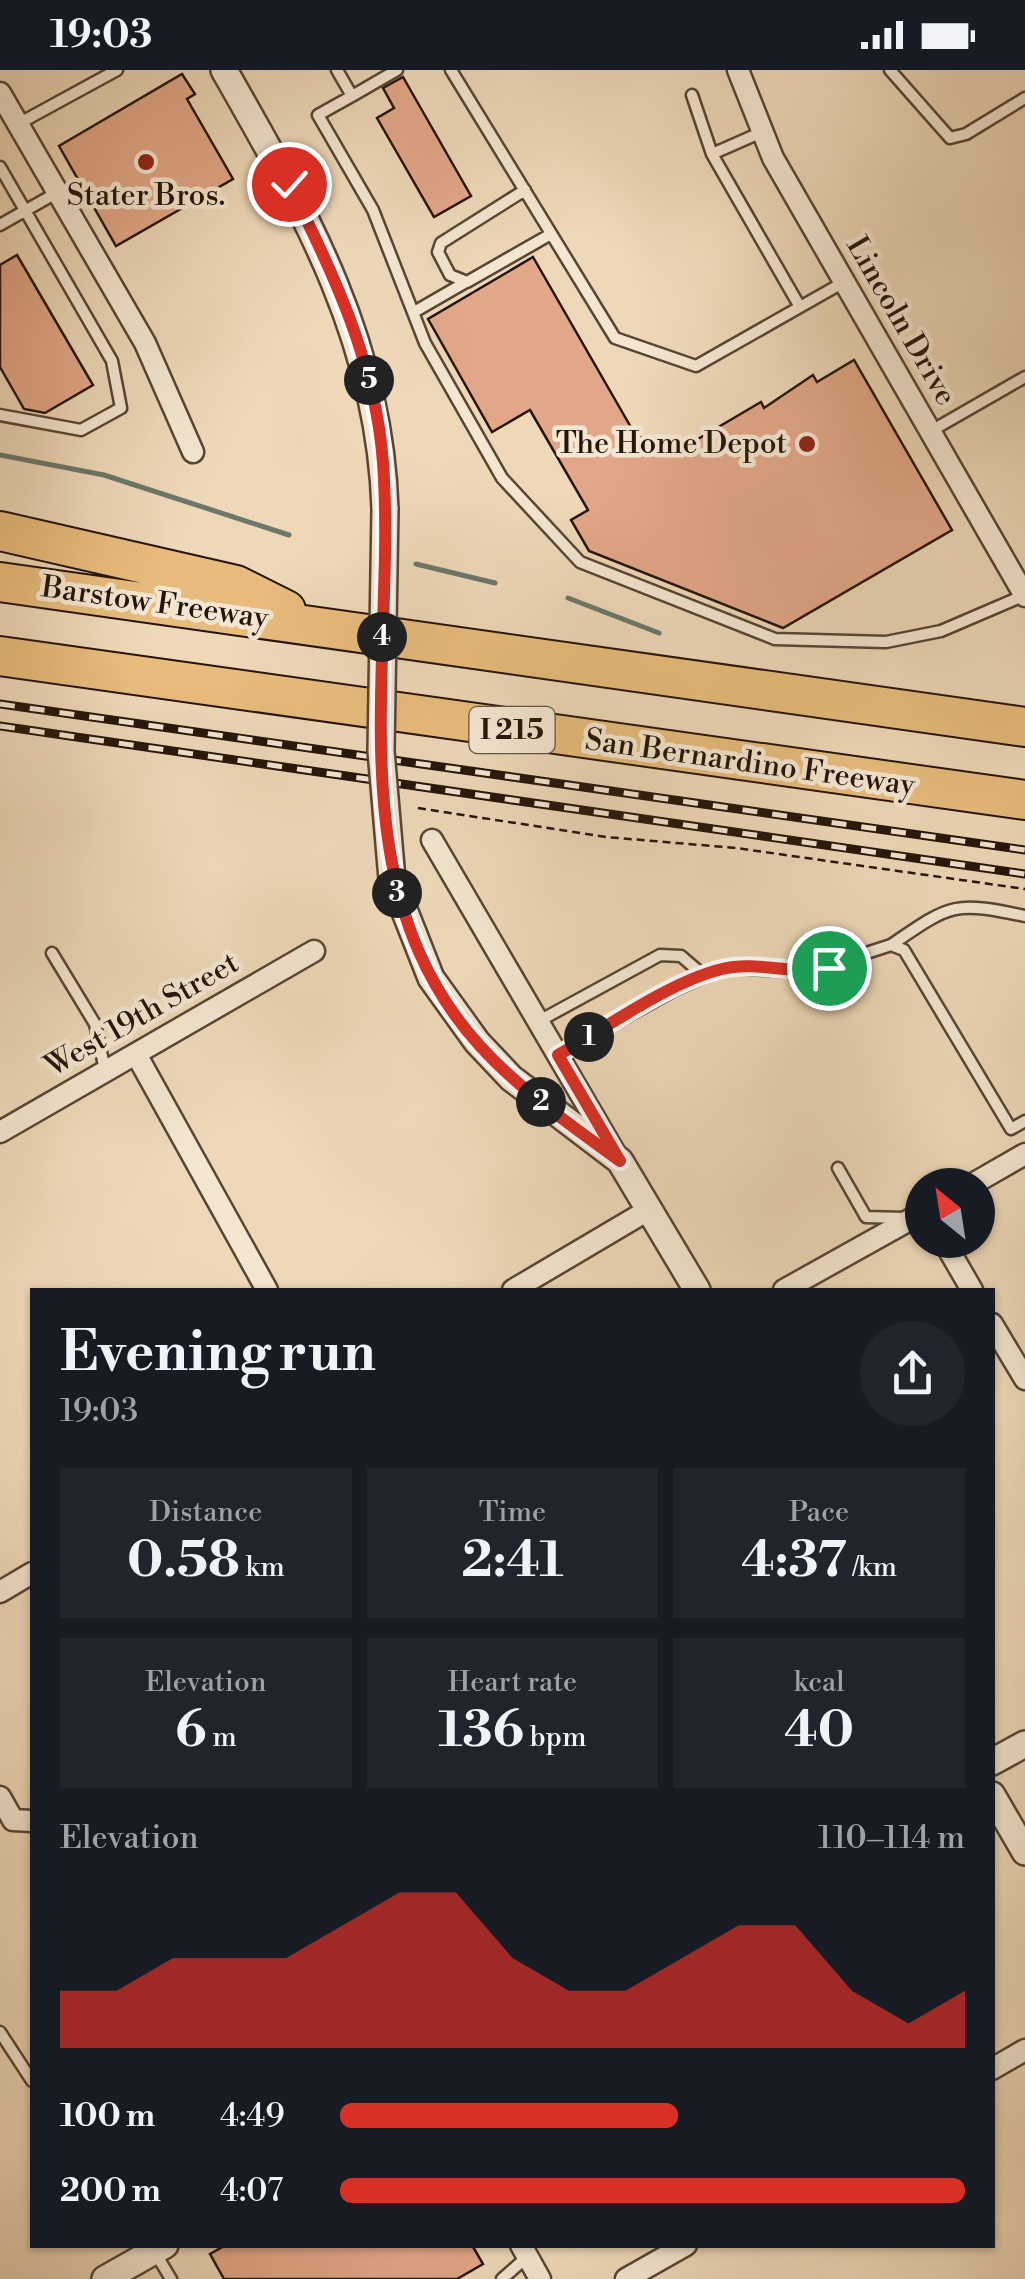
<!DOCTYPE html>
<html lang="en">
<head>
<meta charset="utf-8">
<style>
	body { margin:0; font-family:"Libre Bodoni",serif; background:#20242c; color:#f1f3f6; height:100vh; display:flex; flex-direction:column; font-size:38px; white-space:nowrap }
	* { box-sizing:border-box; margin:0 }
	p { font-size:32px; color:#9ea1a6 }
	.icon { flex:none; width:55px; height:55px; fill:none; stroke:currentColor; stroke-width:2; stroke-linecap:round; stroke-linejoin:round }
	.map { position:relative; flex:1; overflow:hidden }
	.side { position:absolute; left:30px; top:1218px; width:965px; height:960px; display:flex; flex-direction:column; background:#171b24; border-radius:0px; box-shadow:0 2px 8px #0004 }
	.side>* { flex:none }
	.needle { width:65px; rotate:330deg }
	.fabs { position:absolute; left:905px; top:1098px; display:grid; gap:20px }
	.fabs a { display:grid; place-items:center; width:90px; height:90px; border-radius:50%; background:#171b24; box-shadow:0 2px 8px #0004; font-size:50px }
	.pin { position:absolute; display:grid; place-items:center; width:85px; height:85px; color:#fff; margin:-42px; border:5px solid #fff; border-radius:50%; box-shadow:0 2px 10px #0007 }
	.km { position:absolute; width:50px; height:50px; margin:-25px; border-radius:50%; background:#222; color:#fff; font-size:28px; line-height:50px; text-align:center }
	.round { display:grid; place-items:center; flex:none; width:105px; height:105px; border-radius:52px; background:#20242c }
	.summary { display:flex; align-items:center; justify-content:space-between; height:170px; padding:0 30px }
	h1 { font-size:55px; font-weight:700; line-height:75px }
	.stats { display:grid; grid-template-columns:repeat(3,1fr); gap:15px; height:170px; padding:10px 30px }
	.stats div { display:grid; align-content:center; border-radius:0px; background:#20242c; text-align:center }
	.stats b { font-size:50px; font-weight:700 }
	.stats small { font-size:28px; font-weight:400 }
	.stats p { font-size:28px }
	.chart { height:280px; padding:20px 30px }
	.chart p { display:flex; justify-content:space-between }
	.chart svg { width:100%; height:180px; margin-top:10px; fill:#d93025; opacity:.7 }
	ul { padding:0 30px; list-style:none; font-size:32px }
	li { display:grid; grid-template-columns:160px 120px 1fr; align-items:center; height:75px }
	li i { height:25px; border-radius:12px; background:#d93025 }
	.status { display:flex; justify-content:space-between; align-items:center; height:70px; padding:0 50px; background:#171b24; direction:ltr }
	.status svg { height:28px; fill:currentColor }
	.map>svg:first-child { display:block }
</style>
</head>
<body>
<div class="status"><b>19:03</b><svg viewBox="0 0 49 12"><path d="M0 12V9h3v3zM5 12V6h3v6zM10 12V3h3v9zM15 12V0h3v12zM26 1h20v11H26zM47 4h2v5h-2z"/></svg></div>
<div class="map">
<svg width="1025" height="2209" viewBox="0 0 1025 2209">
	<rect width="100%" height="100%" fill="#eed8b8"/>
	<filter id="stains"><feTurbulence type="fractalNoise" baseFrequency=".002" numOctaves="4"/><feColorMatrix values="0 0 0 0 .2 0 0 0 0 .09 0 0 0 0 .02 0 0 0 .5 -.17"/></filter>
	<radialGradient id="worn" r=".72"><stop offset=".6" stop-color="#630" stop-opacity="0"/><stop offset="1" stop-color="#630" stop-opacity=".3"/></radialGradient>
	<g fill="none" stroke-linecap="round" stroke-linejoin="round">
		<path stroke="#6b786a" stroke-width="5" d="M 0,385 L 104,405 L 289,465
			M 416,494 L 495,513
			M 568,528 L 659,563"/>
	</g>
	<path fill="#e2a788" stroke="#251409" stroke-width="2.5" d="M 182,4 L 195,24 L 187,29 L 233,109 L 116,176 L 59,76 Z
		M 403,7 L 471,126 L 434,147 L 377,48 L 394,38 L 383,18 Z
		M 17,185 L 93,315 L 45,343 L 24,339 L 0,297 L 0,195 Z
		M 533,187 L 636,366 L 681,379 L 761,332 L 764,338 L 813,305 L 817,312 L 854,290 L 952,460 L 783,558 L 589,481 L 571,450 L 588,440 L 530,340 L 492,362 L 428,249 Z
		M 226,2175 L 472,2175 L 483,2194 L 457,2209 L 224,2209 L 210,2184 Z"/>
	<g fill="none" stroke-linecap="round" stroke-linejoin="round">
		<g stroke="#574535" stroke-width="15">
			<path id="service" d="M 337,0 L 352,26 L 318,45 L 373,140 L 425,273 L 502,408 L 580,492 L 775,569 L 886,572 L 941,561 L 1025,525
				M 451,0 L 615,268 L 696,296 L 800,237 L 712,84 L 692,25
				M 890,0 L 950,68 L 966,64 L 1025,28
				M 352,26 L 397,0
				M 18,54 L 117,0
				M 712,84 L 762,62
				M 0,97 L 112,291 L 121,338 L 81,360 L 0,345
				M 525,120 L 441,173 L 438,182 L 450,205 L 467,212 L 551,164
				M 0,155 L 58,122
				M 800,237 L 844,212
				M 414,242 L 466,212
				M 931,361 L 1025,307
				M 891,875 C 951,834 953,831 1025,846
				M 52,883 L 95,954 L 105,1000
				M 539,951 L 660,885 L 681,886 L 703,905
				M 559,984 L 675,920 L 726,897 L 805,903 L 891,875 L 904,880 L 1011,1059 L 1025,1051
				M 838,1098 L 866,1147 L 904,1148
				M 0,1962 L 32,2011
				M 156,2184 L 171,2209
				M 502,2209 L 527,2187"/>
		</g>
		<g stroke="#574535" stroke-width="25">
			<path id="minor" d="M 738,0 L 773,88 L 1025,526
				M 0,23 L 145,273 L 193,382
				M 432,770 L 615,1083
				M 136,984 L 267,1220
				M 0,1062 L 314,881
				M 971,1115 L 1025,1084
				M 943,1170 L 972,1220
				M 513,1220 L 650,1139
				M 784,1220 L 922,1143
				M 992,1254 L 1025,1309
				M 0,1522 L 32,1503
				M 0,1727 L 13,1750 L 32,1751
				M 992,1999 L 1025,1980
				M 521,2175 L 540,2209
				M 626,2209 L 686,2175"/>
		</g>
		<g stroke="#574535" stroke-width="30">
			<path id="tertiary" d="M 224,0 C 305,142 380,271 385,439
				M 392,809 L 431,908 L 477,972 L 511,1008 L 620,1091 L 697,1220
				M 992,1692 L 1025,1674
				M 992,1725 L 1025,1782
				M 105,2209 L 165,2175"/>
		</g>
		<g stroke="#251409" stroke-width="42">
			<path id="motorway" d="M 0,461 L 236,515 L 286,540
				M 0,512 L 1025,657
				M 0,586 L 1025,730"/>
		</g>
		<path stroke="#251409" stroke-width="2.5" stroke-dasharray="8 5" stroke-linecap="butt" d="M 418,738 L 606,767 L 736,778 L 1025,819"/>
		<use href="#service" stroke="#f4e6d1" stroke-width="10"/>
		<use href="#minor" stroke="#f4e6d1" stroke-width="20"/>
		<use href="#tertiary" stroke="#f4e6d1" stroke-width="25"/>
		<use href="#motorway" stroke="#e7bc7c" stroke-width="38"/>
		<g stroke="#251409" stroke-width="9">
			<path id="rail" d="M 0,634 L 1025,780
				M 0,656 L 1025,804"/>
		</g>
		<use href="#rail" stroke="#f4e6d1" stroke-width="5" stroke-dasharray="15" stroke-linecap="butt"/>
		<g stroke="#574535" stroke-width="30" stroke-linecap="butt">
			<path id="tertiary-bridge" d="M 385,439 L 381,681 L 392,809"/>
		</g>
		<use href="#tertiary-bridge" stroke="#f4e6d1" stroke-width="25"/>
	</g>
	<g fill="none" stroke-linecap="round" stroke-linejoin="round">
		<g stroke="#fff" stroke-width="20">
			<path id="route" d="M 289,114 C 333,202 376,293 383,393 C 397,588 333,814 480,976 C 521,1021 571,1055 620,1091 L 558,985 C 606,958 669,912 722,899 C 756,890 794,906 829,898"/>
		</g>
		<use href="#route" stroke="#d93025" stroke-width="12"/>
	</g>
	<g fill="#8f2418" stroke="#f4e6d1" stroke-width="4">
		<circle cx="146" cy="92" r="10"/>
		<circle cx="807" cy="374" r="10"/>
	</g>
	<g text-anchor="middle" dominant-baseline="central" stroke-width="9" stroke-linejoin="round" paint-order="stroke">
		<rect fill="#f4e6d1" stroke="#635345" stroke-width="2.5" x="469.5" y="637" width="85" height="46" rx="8"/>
		<g font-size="28" font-weight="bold" fill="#251409">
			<text x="512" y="660">I 215</text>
		</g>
		<g font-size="30" fill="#251409" stroke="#f4e6d1">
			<text x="146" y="126">Stater Bros.</text>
			<text x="787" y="374" text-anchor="end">The Home Depot</text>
		</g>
		<g font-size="30" fill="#251409" stroke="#f4e6d1">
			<text transform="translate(901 251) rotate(60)">Lincoln Drive</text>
			<text transform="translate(155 533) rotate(8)">Barstow Freeway</text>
			<text transform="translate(750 693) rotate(8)">San Bernardino Freeway</text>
			<text transform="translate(142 945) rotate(-30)">West 19th Street</text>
		</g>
	</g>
	<rect width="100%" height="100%" filter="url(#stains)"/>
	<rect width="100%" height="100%" fill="url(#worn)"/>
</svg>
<div class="fabs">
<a><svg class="needle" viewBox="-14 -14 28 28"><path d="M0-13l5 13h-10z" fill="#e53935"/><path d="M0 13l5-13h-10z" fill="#9ea1a6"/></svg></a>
</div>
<div class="pin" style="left:829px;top:898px;background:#1e9e55"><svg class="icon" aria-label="arrive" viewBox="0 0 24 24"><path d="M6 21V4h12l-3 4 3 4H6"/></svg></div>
<div class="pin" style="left:289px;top:114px;background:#d93025"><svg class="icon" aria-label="check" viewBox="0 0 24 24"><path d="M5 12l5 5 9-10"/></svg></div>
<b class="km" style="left:589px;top:967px">1</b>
<b class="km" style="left:541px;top:1032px">2</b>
<b class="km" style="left:397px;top:823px">3</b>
<b class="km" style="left:382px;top:567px">4</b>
<b class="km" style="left:369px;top:310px">5</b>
<section class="side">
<div class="summary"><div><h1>Evening run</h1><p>19:03</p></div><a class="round"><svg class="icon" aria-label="share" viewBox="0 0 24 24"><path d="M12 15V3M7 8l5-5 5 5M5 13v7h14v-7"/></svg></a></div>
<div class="stats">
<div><p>Distance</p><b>0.58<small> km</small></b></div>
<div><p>Time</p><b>2:41</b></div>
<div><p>Pace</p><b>4:37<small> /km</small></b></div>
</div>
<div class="stats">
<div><p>Elevation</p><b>6<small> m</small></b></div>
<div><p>Heart rate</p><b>136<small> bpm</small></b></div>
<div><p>kcal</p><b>40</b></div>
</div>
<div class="chart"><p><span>Elevation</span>110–114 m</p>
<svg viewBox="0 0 160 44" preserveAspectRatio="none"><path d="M0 44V30L10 30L20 22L30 22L40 22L50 14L60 6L70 6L80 22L90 30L100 30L110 22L120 14L130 14L140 30L150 38L160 30V44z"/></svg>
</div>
<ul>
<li><b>100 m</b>4:49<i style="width:54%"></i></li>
<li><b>200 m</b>4:07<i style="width:100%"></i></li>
</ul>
</section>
</div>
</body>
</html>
